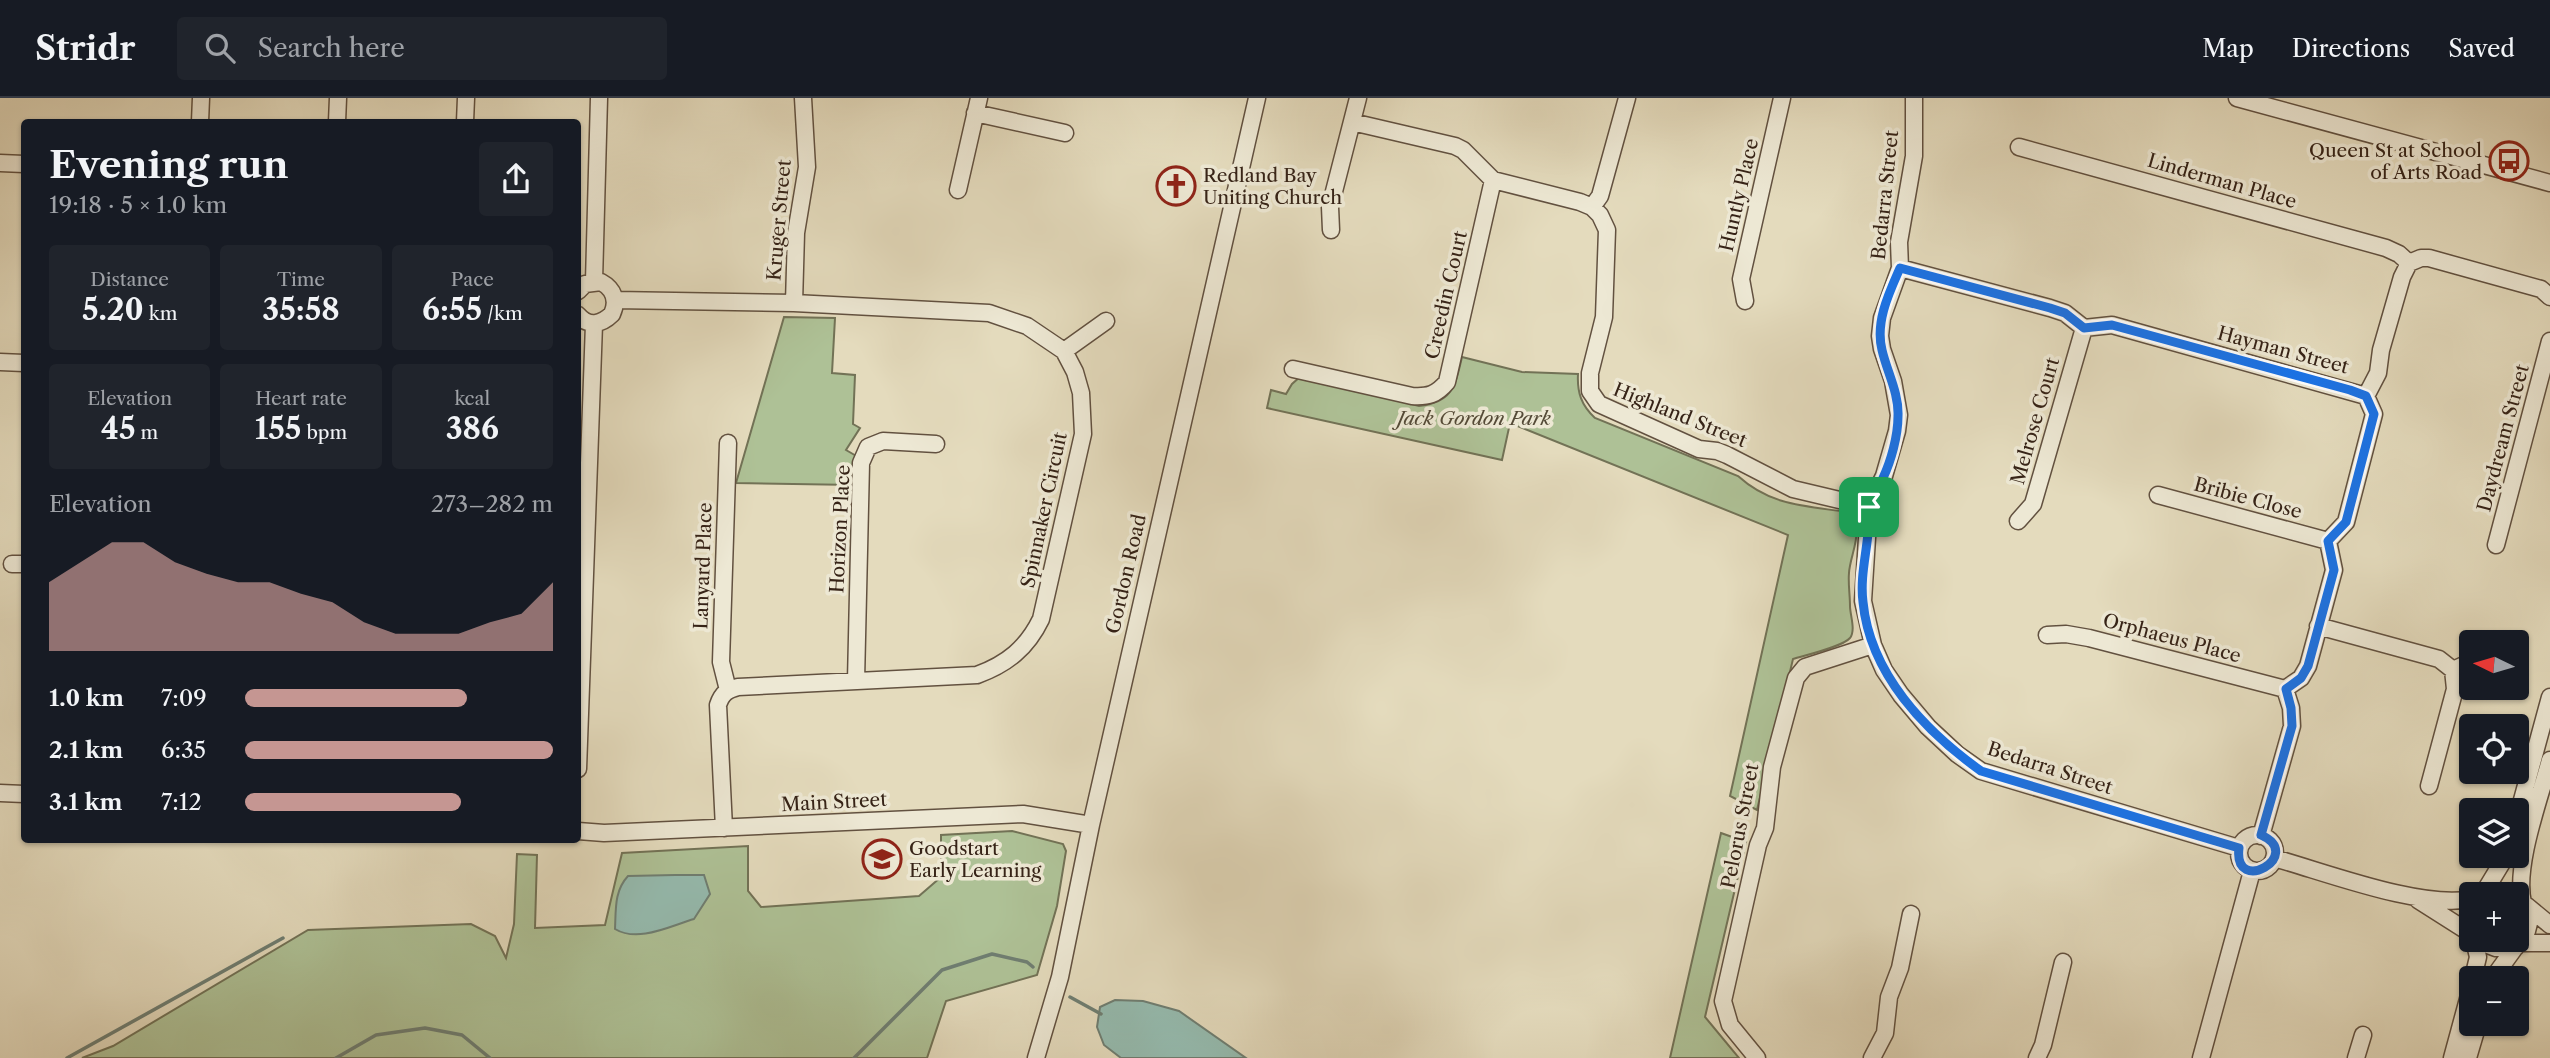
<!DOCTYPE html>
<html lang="en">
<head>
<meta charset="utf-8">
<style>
	body { margin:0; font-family:"Libre Caslon Text",serif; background:#20242c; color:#f1f3f6; height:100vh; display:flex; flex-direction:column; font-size:26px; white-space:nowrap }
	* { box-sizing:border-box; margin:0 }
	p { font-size:23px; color:#9ea1a6 }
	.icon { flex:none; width:38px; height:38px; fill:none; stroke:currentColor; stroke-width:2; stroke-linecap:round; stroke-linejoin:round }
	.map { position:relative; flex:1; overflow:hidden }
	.panel { position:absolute; left:21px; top:21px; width:560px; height:724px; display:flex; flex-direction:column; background:#171b24; border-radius:7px; box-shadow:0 2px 5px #0004 }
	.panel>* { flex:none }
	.needle { width:46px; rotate:275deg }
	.fabs { position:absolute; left:2459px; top:532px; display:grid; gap:14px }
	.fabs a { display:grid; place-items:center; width:70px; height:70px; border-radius:7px; background:#171b24; box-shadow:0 2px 5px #0004; font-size:35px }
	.pin { position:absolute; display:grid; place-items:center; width:60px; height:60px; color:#fff; margin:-30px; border-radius:14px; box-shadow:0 4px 10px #0006 }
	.round { display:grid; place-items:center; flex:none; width:74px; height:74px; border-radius:7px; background:#20242c }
	.overview { display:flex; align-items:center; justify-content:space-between; height:119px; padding:0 28px }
	h1 { font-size:38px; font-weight:700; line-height:52px }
	.stats { display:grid; grid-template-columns:repeat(3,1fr); gap:10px; height:119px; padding:7px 28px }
	.stats div { display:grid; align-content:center; border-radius:7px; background:#20242c; text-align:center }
	.stats b { font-size:30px; font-weight:700 }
	.stats small { font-size:19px; font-weight:400 }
	.stats p { font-size:19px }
	.chart { height:196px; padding:14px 28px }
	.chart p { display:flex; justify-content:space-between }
	.chart svg { width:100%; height:126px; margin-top:7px; fill:#c59692; opacity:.7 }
	ul { padding:0 28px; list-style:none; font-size:23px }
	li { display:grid; grid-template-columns:112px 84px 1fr; align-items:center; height:52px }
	li i { height:18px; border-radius:9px; background:#c59692 }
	header { display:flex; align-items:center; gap:42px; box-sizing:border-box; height:98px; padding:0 35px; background:#171b24; border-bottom:2px solid #363941 }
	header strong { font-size:33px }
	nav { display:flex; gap:38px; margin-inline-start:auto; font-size:24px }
	.search { width:490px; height:63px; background:#20242c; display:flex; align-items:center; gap:18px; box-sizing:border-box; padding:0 24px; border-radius:7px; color:#9ea1a6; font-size:26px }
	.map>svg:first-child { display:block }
</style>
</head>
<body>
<header>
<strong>Stridr</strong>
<div class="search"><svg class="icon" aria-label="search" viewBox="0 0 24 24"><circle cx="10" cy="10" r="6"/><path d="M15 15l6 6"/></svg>Search here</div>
<nav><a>Map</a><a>Directions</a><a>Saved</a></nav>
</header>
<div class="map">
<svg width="2550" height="960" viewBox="0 0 2550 960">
	<rect width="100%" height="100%" fill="#e4dbbd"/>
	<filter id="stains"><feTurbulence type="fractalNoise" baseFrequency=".00286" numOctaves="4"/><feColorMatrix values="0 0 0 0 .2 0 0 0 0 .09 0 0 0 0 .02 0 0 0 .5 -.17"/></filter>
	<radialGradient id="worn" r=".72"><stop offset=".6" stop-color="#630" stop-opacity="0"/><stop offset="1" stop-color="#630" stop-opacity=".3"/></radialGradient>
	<path fill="#aec196" stroke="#727256" stroke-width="2" d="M 784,219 L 835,220 L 832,275 L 855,277 L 853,326 L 860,330 L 846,352 L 858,359 L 855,387 L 736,385 Z
		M 1462,259 L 1522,274 L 1578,276 C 1577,294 1581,307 1595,320 L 1738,378 C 1771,408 1806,408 1847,414 C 1867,427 1850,456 1849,475 C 1848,486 1850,497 1850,508 C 1850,517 1856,532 1850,540 C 1842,549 1806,557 1793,561 L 1757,712 L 1730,698 L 1788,437 L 1510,325 L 1502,362 L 1267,310 L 1271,292 L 1286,296 L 1292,286 L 1301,278 L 1419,308 C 1453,304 1455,288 1462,259 Z
		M 1012,733 L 1063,746 L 1066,753 L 1057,808 L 1037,877 L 946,903 L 927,960 L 82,960 L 113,948 L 308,832 L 471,826 L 495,838 L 506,860 L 514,826 L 517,756 L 537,757 L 535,830 L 605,827 L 622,755 L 748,748 L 748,793 L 761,809 L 919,798 L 941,779 L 941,737 Z
		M 1721,735 L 1746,744 L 1705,919 L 1739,960 L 1670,960 Z"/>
	<path fill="#95bbaf" stroke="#6f7e72" stroke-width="2" d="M 675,777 L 704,777 L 710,796 L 694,821 C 670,828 638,845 615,831 C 616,812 614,793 628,778 Z
		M 1115,902 L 1143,903 L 1179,913 L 1246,960 L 1121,960 L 1104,947 L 1097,929 L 1100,909 Z"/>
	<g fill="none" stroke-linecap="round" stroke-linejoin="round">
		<path stroke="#6f7e72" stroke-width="3.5" d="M 1070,899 L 1101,916
			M 67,960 L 283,840
			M 336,960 L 376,937 L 425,930 L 462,937 L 490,960
			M 854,960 L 942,872 L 992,856 L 1027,864 L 1033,869"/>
		<g stroke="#625140" stroke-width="19">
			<path id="minor" d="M 1914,0 L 1914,58 L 1899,144 L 1900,170 L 1882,220 L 1880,238 L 1882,251 L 1893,283 L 1899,317 L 1897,333 L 1884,378 L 1869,409 L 1863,503 L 1873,547 L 1884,572 L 1901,597 L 1928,629 L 1957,656 L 1981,673 L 2239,750
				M 2237,0 L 2550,85
				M 975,15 L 1065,35
				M 200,24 L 201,0
				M 337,24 L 338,0
				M 465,24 L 466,0
				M 1352,24 L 1455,48 L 1463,52 L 1493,82 L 1580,104 L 1592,109 L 1600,117 L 1607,132 L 1604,219 L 1590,275 L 1590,293 L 1599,306 L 1699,351 L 1717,353 L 1727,357 L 1793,391 L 1869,409
				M 2019,49 L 2386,150 L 2399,156 L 2409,165
				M 0,65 L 24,66
				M 958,92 L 979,0
				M 1592,109 L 1600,98 L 1627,0
				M 1331,132 L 1330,109 L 1358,0
				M 1900,170 L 2050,210 L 2065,215 L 2084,230 L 2112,227 L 2366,298 L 2374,316 L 2346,424 L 2328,443 L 2334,472 L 2308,568 L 2301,580 L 2285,591 L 2291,610 L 2292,628 L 2261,738
				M 594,183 L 599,0
				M 578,193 L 585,186 L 601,184 C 614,191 618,203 612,216 C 601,227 588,229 578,217
				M 615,202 L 794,205 L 989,215 L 1027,228 L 1064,253 L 1075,274 L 1081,295 L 1083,336 L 1041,521 C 1027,550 1007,566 977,577 L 738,589 C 727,592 722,595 718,607 L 724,730
				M 1745,203 L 1741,181 L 1782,0
				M 794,205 L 796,135 L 807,69 L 803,0
				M 1064,253 L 1106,223
				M 0,264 L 24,265
				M 1293,271 L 1412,298 C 1428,299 1436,297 1447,284 L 1493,82
				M 2366,298 L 2378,275 L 2381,252 L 2402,179 L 2409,165 L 2421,160 L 2429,160 L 2541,191 L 2550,199
				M 728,345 L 721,564 L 728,592
				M 2158,397 L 2328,443
				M 2018,423 L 2033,406 L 2084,230
				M 2496,447 L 2550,243
				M 12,466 L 24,466
				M 2318,528 L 2439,561 L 2453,572 L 2455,591 L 2429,688
				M 2047,537 L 2066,536 L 2089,540 L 2285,591
				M 2453,572 L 2468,565 L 2471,566
				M 856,583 L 861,365 L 868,349 L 883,343 L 936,346
				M 578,671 L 594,226
				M 0,695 L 24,696
				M 2516,724 L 2550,599
				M 578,733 L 604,735 L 1023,716 L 1091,727
				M2239 755a18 18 0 1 1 36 0a18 18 0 1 1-36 0Z
				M 2274,760 C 2325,774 2421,811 2471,801
				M 2483,796 L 2506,758
				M 2418,802 L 2470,835
				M 2523,805 C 2514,768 2540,700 2550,662
				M 2527,808 L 2550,827
				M 2471,810 L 2468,821 L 2471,837
				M 2475,842 L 2496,850 L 2516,849
				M 2520,845 L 2550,845
				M 2473,880 L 2478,859 L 2474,842
				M 2493,880 L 2527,833 L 2529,825 L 2527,808 L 2516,801
				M 1036,960 L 1060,879 L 1091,727 L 1257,0
				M 1757,960 L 1730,927 L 1723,903 L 1758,747 L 1765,730 L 1772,669 L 1796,580 L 1805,569 L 1873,547
				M 1872,960 L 1885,935 L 1889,899 L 1900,870 L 1911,816
				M 2037,960 L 2043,947 L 2063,864
				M 2201,960 L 2252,773
				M 2356,960 L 2363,937
				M 2452,960 L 2471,890
				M 2468,960 L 2478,926"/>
		</g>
		<use href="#minor" stroke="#ede8d4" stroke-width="16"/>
	</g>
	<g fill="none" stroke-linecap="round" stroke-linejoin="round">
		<g stroke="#fff" stroke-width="14">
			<path id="route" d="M 1900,170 L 2050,210 L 2065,215 L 2084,230 L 2112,227 L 2350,292 L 2366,298 L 2374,316 L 2346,424 L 2328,443 L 2334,472 L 2308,568 L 2301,580 L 2286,591 L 2291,610 L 2292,628 L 2261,737 C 2306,757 2233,799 2239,750 L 1981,673 C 1925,633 1870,576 1863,504 C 1860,481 1866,458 1868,435 C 1869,427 1867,417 1869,409 C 1871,399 1879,389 1883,380 C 1891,363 1898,338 1898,318 C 1899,295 1887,274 1882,252 C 1875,224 1889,195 1900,170 Z"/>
		</g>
		<use href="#route" stroke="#1a73e8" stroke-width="9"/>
	</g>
	<defs>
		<g id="bus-ring" transform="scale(2.0125)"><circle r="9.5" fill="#ede8d4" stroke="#8f2418" stroke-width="1.5"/><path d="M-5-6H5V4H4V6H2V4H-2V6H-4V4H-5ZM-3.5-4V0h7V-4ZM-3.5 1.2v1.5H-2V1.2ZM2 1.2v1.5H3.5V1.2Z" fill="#8f2418"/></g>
		<g id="church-ring" transform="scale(2.0125)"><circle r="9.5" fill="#ede8d4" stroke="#8f2418" stroke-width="1.5"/><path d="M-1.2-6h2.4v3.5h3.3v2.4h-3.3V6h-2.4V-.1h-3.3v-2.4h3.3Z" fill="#8f2418"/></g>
		<g id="school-ring" transform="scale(2.0125)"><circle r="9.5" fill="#ede8d4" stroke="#8f2418" stroke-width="1.5"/><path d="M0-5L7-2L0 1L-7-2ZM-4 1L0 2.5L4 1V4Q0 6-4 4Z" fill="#8f2418"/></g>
	</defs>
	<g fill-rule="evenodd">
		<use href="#bus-ring" x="2509" y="63"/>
		<use href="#church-ring" x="1176" y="88"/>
		<use href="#school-ring" x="882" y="761"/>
	</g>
	<g text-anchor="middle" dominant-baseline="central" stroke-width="7" stroke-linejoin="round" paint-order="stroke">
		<g font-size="19" fill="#362317" stroke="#ede8d4" text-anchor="start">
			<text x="2482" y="52" text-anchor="end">Queen St at School<tspan x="2482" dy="22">of Arts Road</tspan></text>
			<text x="1203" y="77">Redland Bay<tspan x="1203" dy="22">Uniting Church</tspan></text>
			<text x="909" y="750">Goodstart<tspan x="909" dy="22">Early Learning</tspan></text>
		</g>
		<g font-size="19" fill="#362317" stroke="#ede8d4">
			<text transform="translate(2222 83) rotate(16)">Linderman Place</text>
			<text transform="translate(1739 97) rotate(-77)">Huntly Place</text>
			<text transform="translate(1885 97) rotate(-84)">Bedarra Street</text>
			<text transform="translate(779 122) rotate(-85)">Kruger Street</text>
			<text transform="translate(1446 197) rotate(-77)">Creedin Court</text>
			<text transform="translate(2283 252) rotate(15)">Hayman Street</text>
			<text transform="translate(1680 317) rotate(22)">Highland Street</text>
			<text transform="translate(2035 323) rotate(-74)">Melrose Court</text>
			<text transform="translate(2503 340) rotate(-75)">Daydream Street</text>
			<text transform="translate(2248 400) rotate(15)">Bribie Close</text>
			<text transform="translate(1044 412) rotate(-78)">Spinnaker Circuit</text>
			<text transform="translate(840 431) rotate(-87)">Horizon Place</text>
			<text transform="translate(703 468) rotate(-88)">Lanyard Place</text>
			<text transform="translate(1126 476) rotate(-77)">Gordon Road</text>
			<text transform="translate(2172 540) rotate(15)">Orphaeus Place</text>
			<text transform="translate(2050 670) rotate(18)">Bedarra Street</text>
			<text transform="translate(834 704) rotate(-3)">Main Street</text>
			<text transform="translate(1740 728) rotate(-79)">Pelorus Street</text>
		</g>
		<g font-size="19" font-style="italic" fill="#544a37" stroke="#ede8d4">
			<text x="1474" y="320">Jack Gordon Park</text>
		</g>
	</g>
	<rect width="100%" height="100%" filter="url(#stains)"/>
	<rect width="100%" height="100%" fill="url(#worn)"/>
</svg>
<div class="fabs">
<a><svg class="needle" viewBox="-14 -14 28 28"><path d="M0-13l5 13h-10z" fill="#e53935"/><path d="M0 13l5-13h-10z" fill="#9ea1a6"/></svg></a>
<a><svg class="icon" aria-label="locate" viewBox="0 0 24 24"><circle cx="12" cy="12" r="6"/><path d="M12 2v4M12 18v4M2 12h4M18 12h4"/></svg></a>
<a><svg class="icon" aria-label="layers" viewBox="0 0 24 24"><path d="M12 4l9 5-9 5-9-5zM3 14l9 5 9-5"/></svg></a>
<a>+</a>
<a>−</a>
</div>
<div class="pin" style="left:1869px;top:409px;background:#1e9e55"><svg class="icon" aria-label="arrive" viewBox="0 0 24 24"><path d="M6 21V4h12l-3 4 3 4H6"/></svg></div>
<section class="panel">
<div class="overview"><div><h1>Evening run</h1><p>19:18 · 5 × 1.0 km</p></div><a class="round"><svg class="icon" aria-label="share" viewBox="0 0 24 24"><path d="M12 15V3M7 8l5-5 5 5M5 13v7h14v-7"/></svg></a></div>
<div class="stats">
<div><p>Distance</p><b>5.20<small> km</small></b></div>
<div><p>Time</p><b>35:58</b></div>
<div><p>Pace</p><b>6:55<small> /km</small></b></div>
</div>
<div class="stats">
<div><p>Elevation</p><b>45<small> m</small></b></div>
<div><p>Heart rate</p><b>155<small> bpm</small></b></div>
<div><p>kcal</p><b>386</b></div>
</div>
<div class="chart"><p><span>Elevation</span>273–282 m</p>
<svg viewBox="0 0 160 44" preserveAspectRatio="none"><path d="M0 44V20L10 13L20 6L30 6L40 13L50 17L60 20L70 20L80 24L90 27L100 34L110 38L120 38L130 38L140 34L150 31L160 20V44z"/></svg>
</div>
<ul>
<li><b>1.0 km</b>7:09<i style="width:72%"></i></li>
<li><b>2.1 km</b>6:35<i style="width:100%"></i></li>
<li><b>3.1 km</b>7:12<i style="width:70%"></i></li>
</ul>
</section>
</div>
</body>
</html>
